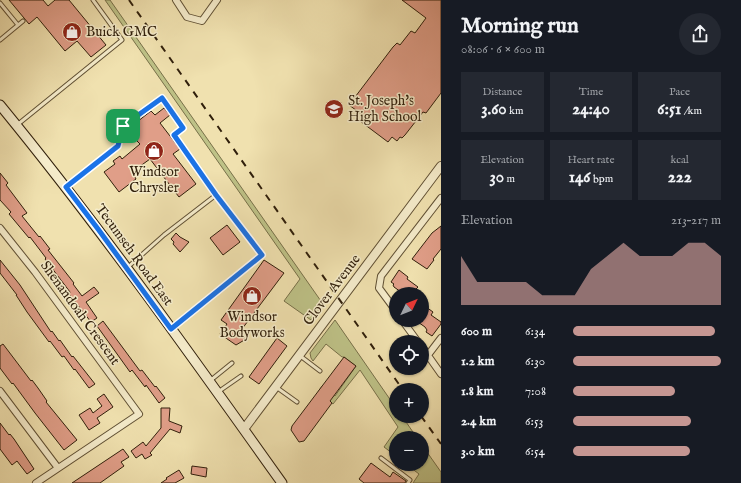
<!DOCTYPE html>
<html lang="en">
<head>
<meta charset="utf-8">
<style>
	body { margin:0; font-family:"IM FELL English",serif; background:#242831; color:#f1f3f6; height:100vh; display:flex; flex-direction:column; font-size:15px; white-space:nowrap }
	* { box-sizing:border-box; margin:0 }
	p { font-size:13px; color:#9ea1a6 }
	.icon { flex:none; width:22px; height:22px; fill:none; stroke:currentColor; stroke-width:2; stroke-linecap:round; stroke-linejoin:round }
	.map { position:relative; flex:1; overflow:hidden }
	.panel { display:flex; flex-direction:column; background:#171b24; width:300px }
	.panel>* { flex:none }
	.needle { width:26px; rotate:47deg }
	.fabs { position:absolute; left:389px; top:287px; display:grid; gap:8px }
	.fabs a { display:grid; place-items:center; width:40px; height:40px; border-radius:50%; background:#171b24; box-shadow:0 1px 3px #0004; font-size:20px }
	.pin { position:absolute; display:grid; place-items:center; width:34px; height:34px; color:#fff; margin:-17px; border-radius:8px; box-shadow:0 2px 6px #0006 }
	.round { display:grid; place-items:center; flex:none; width:42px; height:42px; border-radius:21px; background:#242831 }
	.head { display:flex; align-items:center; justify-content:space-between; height:68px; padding:0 20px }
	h1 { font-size:22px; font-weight:700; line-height:30px }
	.metrics { display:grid; grid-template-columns:repeat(3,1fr); gap:6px; height:68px; padding:4px 20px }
	.metrics div { display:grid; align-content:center; border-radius:0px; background:#242831; text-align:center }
	.metrics b { font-size:17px; font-weight:700 }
	.metrics small { font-size:11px; font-weight:400 }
	.metrics p { font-size:11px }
	.chart { height:112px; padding:8px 20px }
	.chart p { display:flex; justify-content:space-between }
	.chart svg { width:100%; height:72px; margin-top:4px; fill:#c59692; opacity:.7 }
	ul { padding:0 20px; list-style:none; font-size:13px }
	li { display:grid; grid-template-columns:64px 48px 1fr; align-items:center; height:30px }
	li i { height:10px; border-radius:5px; background:#c59692 }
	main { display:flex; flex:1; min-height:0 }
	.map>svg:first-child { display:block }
</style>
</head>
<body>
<main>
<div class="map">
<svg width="441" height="483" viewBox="0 0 441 483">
	<rect width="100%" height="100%" fill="#f0e1af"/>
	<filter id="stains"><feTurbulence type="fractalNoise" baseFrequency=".005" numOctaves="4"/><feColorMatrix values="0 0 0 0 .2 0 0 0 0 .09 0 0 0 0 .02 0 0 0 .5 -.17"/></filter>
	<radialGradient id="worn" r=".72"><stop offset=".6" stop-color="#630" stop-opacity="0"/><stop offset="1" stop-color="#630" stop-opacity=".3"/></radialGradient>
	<path fill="#bec287" stroke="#777049" d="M 105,0 L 110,0 L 323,304 L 311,320 L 284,301 L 300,279 Z
		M 335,320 L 396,408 L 396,416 L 402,416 L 417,438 L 396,438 L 396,456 L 384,447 L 398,427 L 360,370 L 333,404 L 318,392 L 322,386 L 335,396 L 356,366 L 344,357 L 342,357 L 326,344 L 313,361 L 311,358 L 310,353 Z
		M 422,445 L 441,472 L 441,483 L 413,483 L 419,474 L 406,464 L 422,464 Z"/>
	<path fill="#e09e88" stroke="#301f0b" d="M 9,0 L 43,0 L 48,6 L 55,0 L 69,0 L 106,45 L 91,57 L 77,41 L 65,51 L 37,17 L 29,24 Z
		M 402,0 L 441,0 L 441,93 L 426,113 L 423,112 L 405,135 L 402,138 L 400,137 L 397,141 L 392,137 L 388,142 L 360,121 L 364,116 L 349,105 L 393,47 L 397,43 L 400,45 L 411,31 L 415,33 L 426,18 Z
		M 164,108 L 170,115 L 160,123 L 180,149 L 173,154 L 196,184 L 179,197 L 150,159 L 132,172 L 136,179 L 119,192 L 104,172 L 115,164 L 113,161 L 120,156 L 122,159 L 140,144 L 136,140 L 138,138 L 129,128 L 151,111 L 155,115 Z
		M 0,173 L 8,183 L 6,185 L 27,213 L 22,216 L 39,237 L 40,236 L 50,249 L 48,250 L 74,283 L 73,284 L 82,296 L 94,287 L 99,293 L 86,302 L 97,318 L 91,322 L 69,294 L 70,292 L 45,259 L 46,258 L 30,237 L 29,238 L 9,214 L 11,212 L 0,200 Z
		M 227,225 L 240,242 L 223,255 L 210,238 Z
		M 441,226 L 441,249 L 433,259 L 434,260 L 427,269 L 412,259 L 432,233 Z
		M 176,233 L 180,237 L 189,242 L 180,252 L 173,244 L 174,242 L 171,239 Z
		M 0,260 L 20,285 L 51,332 L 52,331 L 59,341 L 60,340 L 72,357 L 73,356 L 95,384 L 89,388 L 75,369 L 74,370 L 64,356 L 62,357 L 50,341 L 49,342 L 27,312 L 16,295 L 17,295 L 0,273 Z
		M 264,260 L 284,273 L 239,333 L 246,339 L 236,345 L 220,334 L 227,324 L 221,320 Z
		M 399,270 L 408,277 L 407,279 L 418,287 L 415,290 L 421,294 L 399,294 L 401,292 L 394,287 L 393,285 L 394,284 L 391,282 Z
		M 422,304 L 433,312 L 431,315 L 441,322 L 441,324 L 432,336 L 426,332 L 427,330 L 425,327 L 415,320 L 422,320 Z
		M 103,321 L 140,371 L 142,370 L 155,387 L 156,386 L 165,398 L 159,403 L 146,385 L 145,387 L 132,370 L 130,372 L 97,326 Z
		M 277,338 L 287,346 L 259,384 L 249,377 Z
		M 3,344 L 31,381 L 32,380 L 38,388 L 47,401 L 46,402 L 77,440 L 64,450 L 35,413 L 13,383 L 12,384 L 0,368 L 0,346 Z
		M 344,357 L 356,366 L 330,401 L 332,403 L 304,441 L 299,442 L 291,430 L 292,426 Z
		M 104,394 L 113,407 L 97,418 L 100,423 L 89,430 L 79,415 L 90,408 L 93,413 L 102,406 L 97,399 Z
		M 161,408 L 170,408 L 169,421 L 182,426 L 180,433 L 170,429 L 150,453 L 152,455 L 145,459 L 142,454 L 136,458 L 131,451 L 143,442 L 146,446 L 161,428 Z
		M 0,423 L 9,435 L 10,434 L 14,439 L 34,469 L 27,474 L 17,461 L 12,465 L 0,449 Z
		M 123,449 L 129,457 L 121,462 L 124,466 L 100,483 L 72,483 Z
		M 371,463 L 390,477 L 393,472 L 406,481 L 405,483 L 364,483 L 359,479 Z
		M 192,466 L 207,468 L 206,477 L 191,474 Z
		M 179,470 L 184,478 L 175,483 L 161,483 L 167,479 L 166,478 Z"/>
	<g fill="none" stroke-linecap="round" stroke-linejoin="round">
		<g stroke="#605034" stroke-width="5">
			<path id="service" d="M 0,3 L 18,25
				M 0,40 L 23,21
				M 17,125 L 122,40 L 93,0
				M 67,186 L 118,146 L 123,127 L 162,98 L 183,128 L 174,135 L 216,195 L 164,235 L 128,267
				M 172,328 L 262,255 L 216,195
				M 299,355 L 320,371
				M 211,380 L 232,363
				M 276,387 L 297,402
				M 218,392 L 241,376
				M 381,458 L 410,480 L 408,483"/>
		</g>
		<g stroke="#605034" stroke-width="8">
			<path id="minor" d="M 176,0 L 187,17 L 202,21 L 217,0
				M 0,228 L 35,272 L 139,414 L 36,483
				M 396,311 L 379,288 L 381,276 L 441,198
				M 402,320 L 418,342
				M 422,347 L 441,374
				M 428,355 L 441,338
				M 0,391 L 58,468"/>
		</g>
		<g stroke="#605034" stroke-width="10">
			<path id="tertiary" d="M 244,429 L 441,166"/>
		</g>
		<g stroke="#301f0b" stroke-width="11">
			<path id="secondary" d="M 0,105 C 100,227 191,355 282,483"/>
		</g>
		<use href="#service" stroke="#f5eccb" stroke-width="3"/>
		<use href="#minor" stroke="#f5eccb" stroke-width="6"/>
		<use href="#tertiary" stroke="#f5eccb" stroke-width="8"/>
		<use href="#secondary" stroke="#f5eccb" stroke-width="9"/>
		<path stroke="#301f0b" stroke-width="2" stroke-dasharray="7 7" stroke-linecap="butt" d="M 129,0 L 403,390
			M 421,416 L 441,444"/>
	</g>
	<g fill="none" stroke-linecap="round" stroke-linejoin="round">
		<g stroke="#fff" stroke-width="8">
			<path id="route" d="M 162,98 L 183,128 L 174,135 L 216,195 L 262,255 L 171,329 L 98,229 L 66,187 L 118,146 L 123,126 Z"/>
		</g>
		<use href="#route" stroke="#1a73e8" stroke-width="5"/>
	</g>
	<defs>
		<g id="shop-disc" transform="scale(1)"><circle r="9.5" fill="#8f2418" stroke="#f5eccb"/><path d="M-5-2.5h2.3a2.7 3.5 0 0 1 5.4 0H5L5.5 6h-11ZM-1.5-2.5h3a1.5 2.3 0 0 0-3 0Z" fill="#fff"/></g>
		<g id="school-disc" transform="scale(1)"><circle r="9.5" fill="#8f2418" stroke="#f5eccb"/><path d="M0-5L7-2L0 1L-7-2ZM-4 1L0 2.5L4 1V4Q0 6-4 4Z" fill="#fff"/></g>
	</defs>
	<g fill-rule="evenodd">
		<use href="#shop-disc" x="72" y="32"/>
		<use href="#school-disc" x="334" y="109"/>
		<use href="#shop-disc" x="154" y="151"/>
		<use href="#shop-disc" x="252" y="296"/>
	</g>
	<g text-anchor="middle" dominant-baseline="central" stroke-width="3" stroke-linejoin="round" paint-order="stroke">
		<g font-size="14" fill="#301f0b" stroke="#f5eccb" text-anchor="start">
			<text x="86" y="32">Buick GMC</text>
			<text x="348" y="101">St. Joseph's<tspan x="348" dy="16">High School</tspan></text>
			<text x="154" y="172" text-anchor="middle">Windsor<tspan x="154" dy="16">Chrysler</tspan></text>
			<text x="252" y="317" text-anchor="middle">Windsor<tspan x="252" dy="16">Bodyworks</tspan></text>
		</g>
		<g font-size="14" fill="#301f0b" stroke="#f5eccb">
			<text transform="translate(134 255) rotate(54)">Tecumseh Road East</text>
			<text transform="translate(332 290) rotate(-53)">Clover Avenue</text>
			<text transform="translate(80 313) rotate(54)">Shenandoah Crescent</text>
		</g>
	</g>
	<rect width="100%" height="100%" filter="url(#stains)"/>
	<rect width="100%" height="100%" fill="url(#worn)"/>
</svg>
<div class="fabs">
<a><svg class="needle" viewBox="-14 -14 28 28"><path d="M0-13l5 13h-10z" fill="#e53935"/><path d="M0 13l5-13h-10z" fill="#9ea1a6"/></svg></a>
<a><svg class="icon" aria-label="locate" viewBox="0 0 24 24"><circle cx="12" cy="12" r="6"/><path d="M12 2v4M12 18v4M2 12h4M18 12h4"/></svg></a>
<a>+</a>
<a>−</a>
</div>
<div class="pin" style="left:123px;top:126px;background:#1e9e55"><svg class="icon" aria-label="arrive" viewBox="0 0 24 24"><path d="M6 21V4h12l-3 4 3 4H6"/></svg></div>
</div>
<section class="panel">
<div class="head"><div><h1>Morning run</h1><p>08:06 · 6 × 600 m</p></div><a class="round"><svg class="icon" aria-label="share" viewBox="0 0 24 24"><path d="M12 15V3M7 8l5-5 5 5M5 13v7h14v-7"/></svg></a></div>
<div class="metrics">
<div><p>Distance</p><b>3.60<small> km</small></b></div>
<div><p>Time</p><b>24:40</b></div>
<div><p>Pace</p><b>6:51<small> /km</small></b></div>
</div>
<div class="metrics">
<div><p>Elevation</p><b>30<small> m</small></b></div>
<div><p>Heart rate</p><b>146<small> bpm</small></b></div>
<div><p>kcal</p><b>222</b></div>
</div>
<div class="chart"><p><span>Elevation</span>213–217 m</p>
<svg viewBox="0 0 160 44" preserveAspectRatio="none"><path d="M0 44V14L10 30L20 30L30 30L40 30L50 38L60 38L70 38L80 22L90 14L100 6L110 14L120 14L130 14L140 6L150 6L160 14V44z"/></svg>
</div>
<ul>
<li><b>600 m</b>6:34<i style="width:96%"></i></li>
<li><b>1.2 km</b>6:30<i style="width:100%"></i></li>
<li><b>1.8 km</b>7:08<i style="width:69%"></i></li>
<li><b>2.4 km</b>6:53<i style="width:80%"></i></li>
<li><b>3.0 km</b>6:54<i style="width:79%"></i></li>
</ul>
</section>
</main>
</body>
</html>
